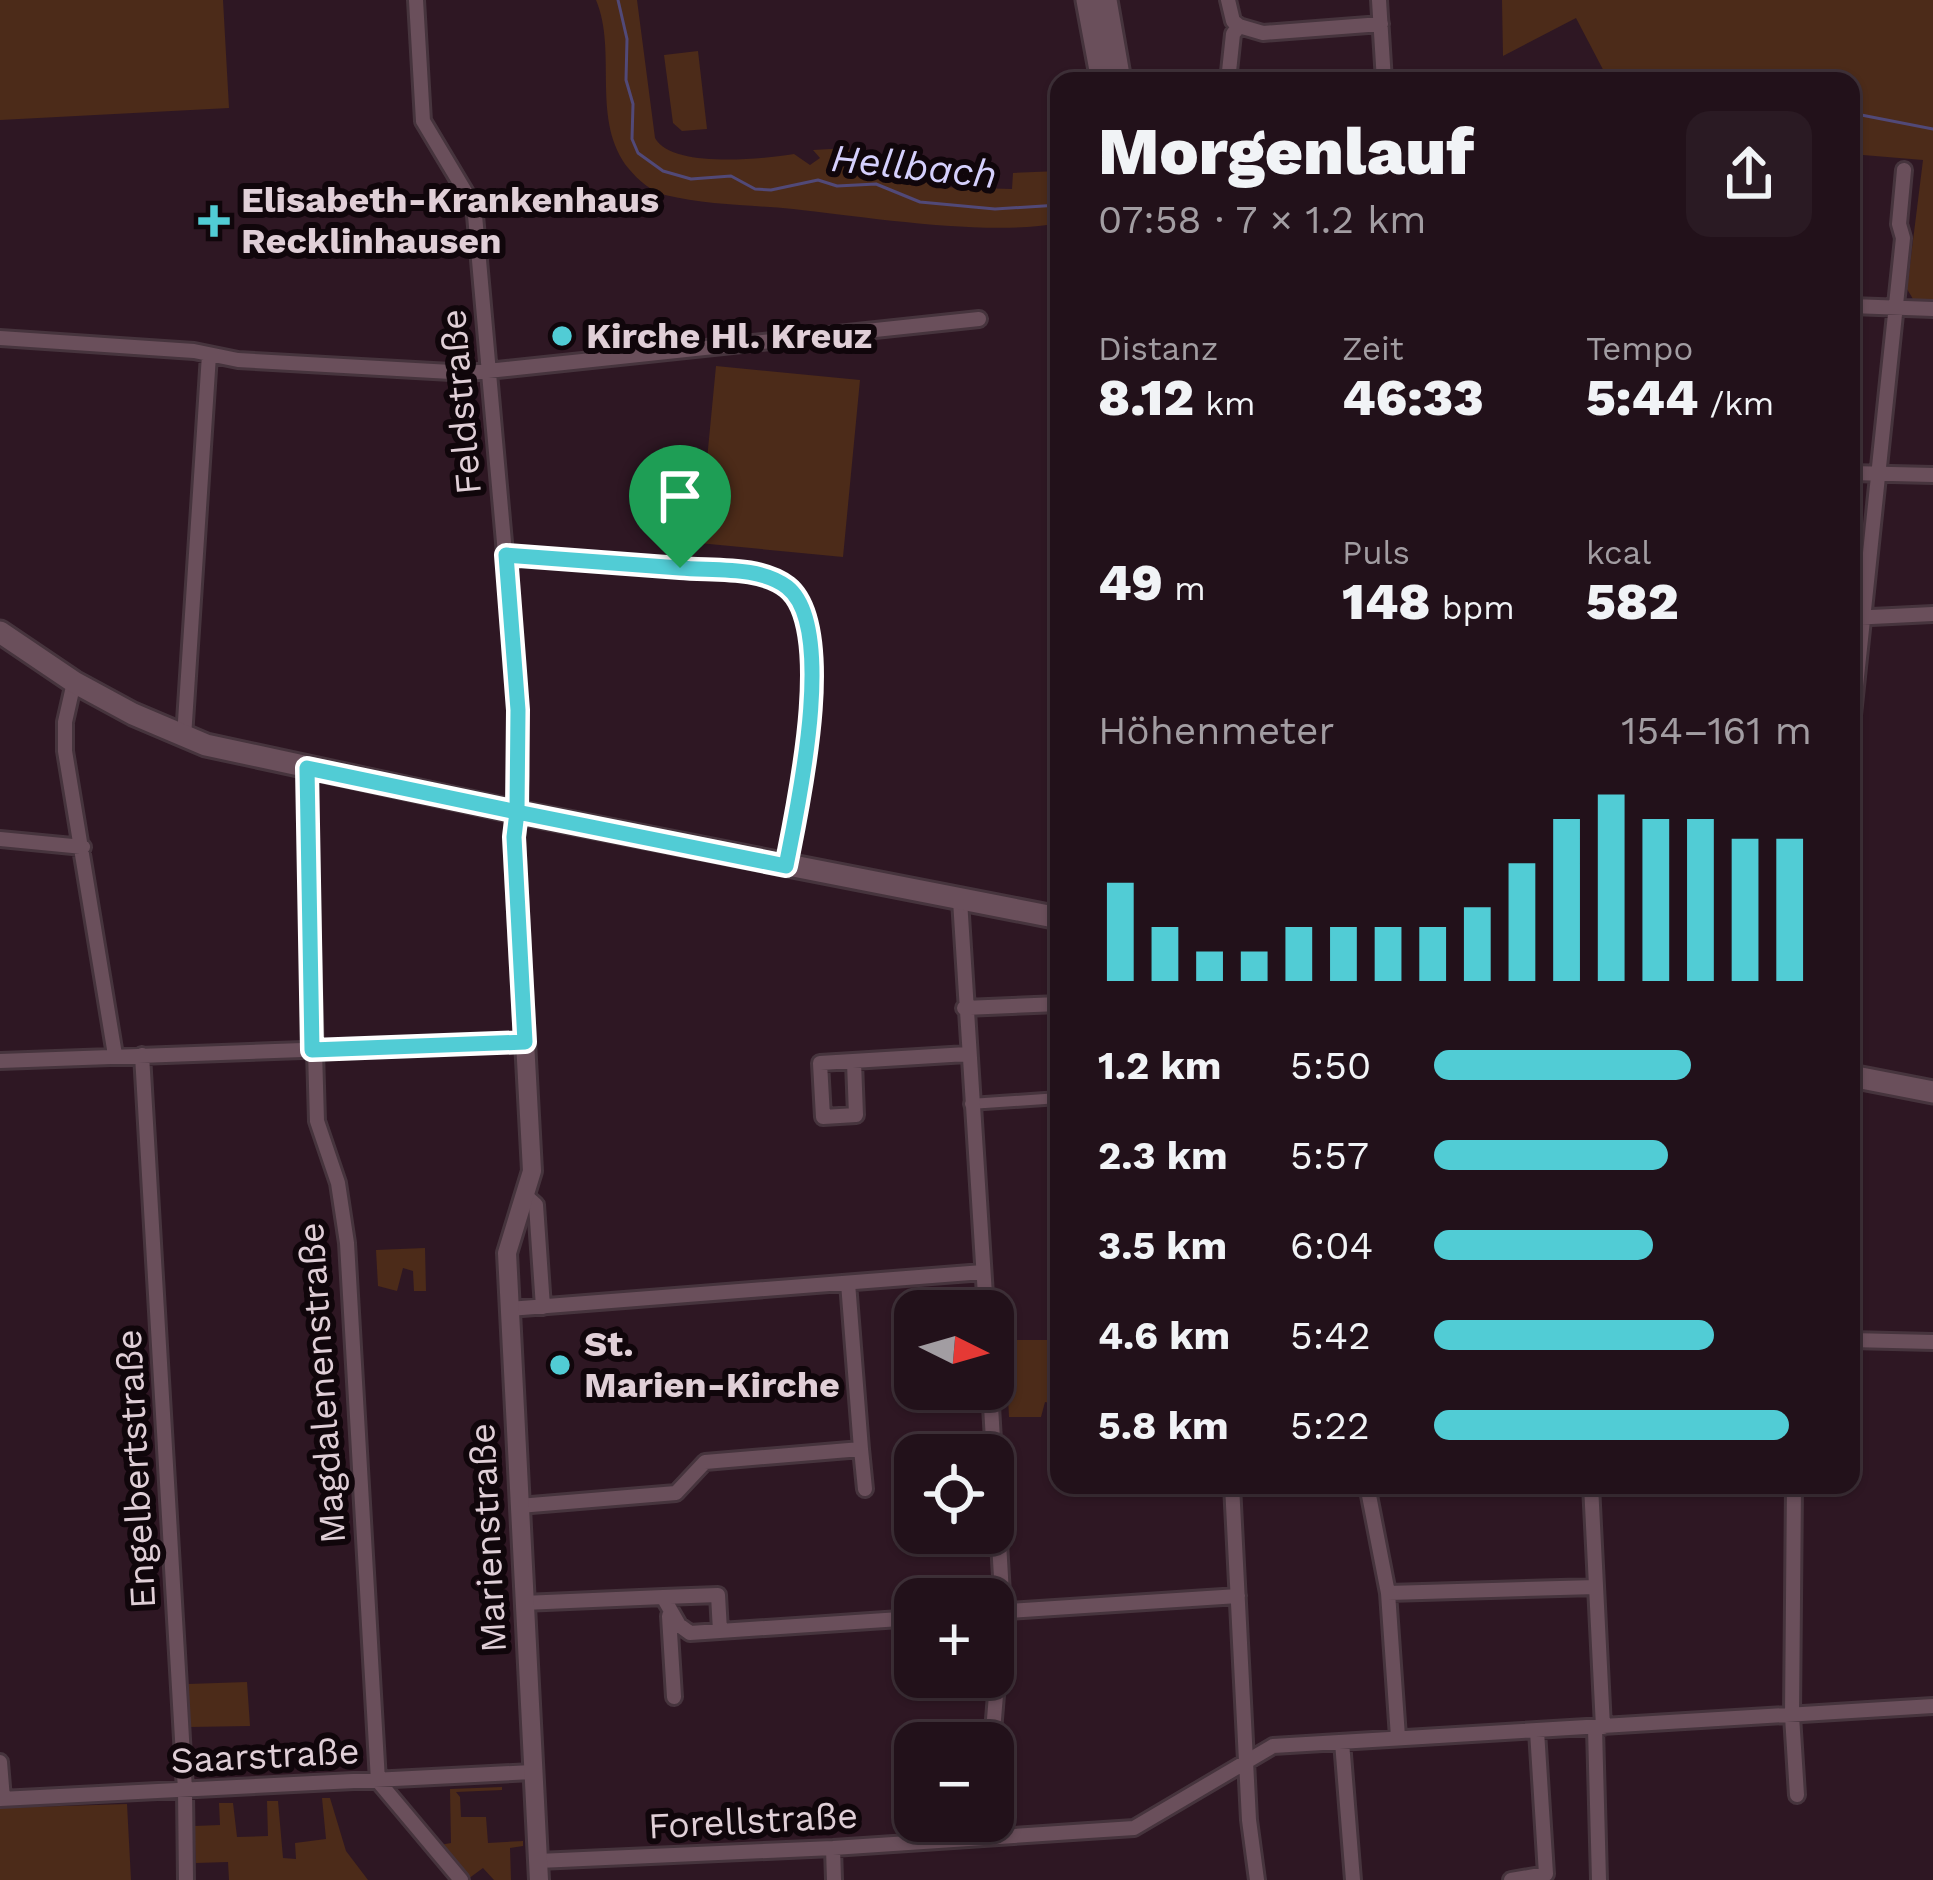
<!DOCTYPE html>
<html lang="de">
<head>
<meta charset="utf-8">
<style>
	body { margin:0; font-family:"Work Sans",sans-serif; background:#2a1a23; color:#f1f3f6; height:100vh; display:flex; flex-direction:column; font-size:45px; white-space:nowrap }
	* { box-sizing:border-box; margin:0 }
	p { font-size:39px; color:#a29da2 }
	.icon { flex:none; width:66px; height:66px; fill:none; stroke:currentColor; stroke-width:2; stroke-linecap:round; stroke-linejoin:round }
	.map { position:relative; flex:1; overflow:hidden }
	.drawer { position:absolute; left:1050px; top:72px; width:810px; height:1422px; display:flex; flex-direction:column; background:#22111a; border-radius:24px; box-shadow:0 3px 9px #0004,0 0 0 3px #3f3139 }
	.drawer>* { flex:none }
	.needle { width:78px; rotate:95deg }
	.fabs { position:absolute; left:894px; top:1290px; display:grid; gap:24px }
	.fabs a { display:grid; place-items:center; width:120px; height:120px; border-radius:24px; background:#22111a; box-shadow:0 3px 9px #0004,0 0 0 3px #3f3139; font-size:60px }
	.pin { position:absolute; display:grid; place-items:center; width:102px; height:102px; color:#fff; margin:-123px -51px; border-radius:50% 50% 50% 0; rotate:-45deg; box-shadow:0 0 12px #0007 }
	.pin .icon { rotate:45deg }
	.round { display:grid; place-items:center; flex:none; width:126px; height:126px; border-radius:24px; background:#2a1a23 }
	.summary { display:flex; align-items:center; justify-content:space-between; height:204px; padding:0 48px }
	h1 { font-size:66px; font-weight:800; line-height:90px }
	.stats { display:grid; grid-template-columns:repeat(3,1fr); gap:18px; height:204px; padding:12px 48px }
	.stats div { display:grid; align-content:center }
	.stats b { font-size:51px; font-weight:800 }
	.stats small { font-size:33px; font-weight:400 }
	.stats p { font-size:33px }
	.chart { height:336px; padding:24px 48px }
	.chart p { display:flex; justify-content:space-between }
	.chart svg { width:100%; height:216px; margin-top:12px; stroke:#51ccd5; stroke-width:6 }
	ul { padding:0 48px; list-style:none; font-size:39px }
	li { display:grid; grid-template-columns:192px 144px 1fr; align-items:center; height:90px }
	li i { height:30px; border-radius:15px; background:#51ccd5 }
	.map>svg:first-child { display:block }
</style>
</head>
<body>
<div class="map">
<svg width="1933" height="1880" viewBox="0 0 1933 1880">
	<rect width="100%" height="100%" fill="#2e1723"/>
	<path fill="#4c2b19" d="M 0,0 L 223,0 L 229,108 L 0,120 Z
		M 596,0 L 637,0 L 655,138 C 672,169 763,159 794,154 L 810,165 L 820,158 L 813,150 L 849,148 L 852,161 L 867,163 L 873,157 L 898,162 L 893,171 L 897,179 L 920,177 L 940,187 L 1012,189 L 1013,173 L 1059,171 L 1059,223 C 990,237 866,217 793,209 C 752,205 706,205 665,195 C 651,191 638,180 629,169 C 590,121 618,52 596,0 Z
		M 1502,0 L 1933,0 L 1933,300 L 1913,299 L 1907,289 L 1923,160 L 1851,154 L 1851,81 L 1609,81 L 1576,18 L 1503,56 Z
		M 698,51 L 707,129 L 682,131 L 673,123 L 664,55 Z
		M 716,366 L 860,380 L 843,557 L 699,543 Z
		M 425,1248 L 426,1291 L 414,1291 L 413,1271 L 403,1268 L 397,1291 L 378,1286 L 376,1250 Z
		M 1005,1340 L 1059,1340 L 1059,1412 L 1051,1413 L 1050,1403 L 1045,1402 L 1041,1417 L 1009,1417 Z
		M 247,1682 L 250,1726 L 189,1727 L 188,1684 Z
		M 502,1787 L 502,1790 L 456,1792 L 460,1797 L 461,1817 L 486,1817 L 488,1843 L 523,1841 L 523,1846 L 510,1848 L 511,1880 L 494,1880 L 483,1868 L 468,1879 L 440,1845 L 451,1843 L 450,1789 Z
		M 322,1798 L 330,1798 L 346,1851 L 368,1880 L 229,1880 L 228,1862 L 196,1863 L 194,1826 L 220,1825 L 219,1803 L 233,1803 L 237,1837 L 268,1836 L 267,1801 L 278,1801 L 283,1858 L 296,1859 L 295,1843 L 326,1839 Z
		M 127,1804 L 131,1880 L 0,1880 L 0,1808 Z"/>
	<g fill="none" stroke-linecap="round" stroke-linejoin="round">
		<path stroke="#514978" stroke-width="3" d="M 618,0 L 627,39 L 626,80 L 633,104 L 632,139 L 638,153 L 663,171 L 691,179 L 731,176 L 755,189 L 771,190 L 818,180 L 837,186 L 876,184 L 920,202 L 995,209 L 1059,205
			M 1851,113 L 1933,129"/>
		<g stroke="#46343d" stroke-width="16">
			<path id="pedestrian" d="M 970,1104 L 1059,1098"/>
		</g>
		<g stroke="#46343d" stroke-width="20">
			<path id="minor" d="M 416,0 L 423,121 L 469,198 L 475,215 L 516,678 L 520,776 L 517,812
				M 1379,0 L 1384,81
				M 1239,26 L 1263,33 L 1381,24
				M 1228,81 L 1233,34 L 1239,26 L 1233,21 L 1228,0
				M 1851,306 L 1933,309
				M 0,338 L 194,351 L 238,360 L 469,373 L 979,319
				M 1851,473 L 1933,475
				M 505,555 L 761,575 C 777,580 790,586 798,600 C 831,654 798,806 786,866
				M 1851,618 L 1933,614
				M 74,682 L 65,722 L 65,751 L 115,1055
				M 1851,734 L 1903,238 L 1899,224 L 1904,170
				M 184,737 L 209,355
				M 307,768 L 317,1121 L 338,1183 L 347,1243 L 378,1781 L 461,1880
				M 0,839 L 83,847
				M 960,900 L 986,1311
				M 964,1008 L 1059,1004
				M 142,1055 L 185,1790 L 186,1880
				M 0,1061 L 525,1042
				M 854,1062 L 856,1115 L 823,1117 L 820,1063 L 967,1054
				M 526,1196 L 536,1205 L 543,1307
				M 509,1309 L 983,1272
				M 1851,1340 L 1933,1342
				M 990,1389 L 1003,1611 L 992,1743
				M 861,1449 L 865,1489
				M 1232,1485 L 1249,1820 L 1257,1880
				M 1367,1485 L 1388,1593 L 1398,1737
				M 1591,1485 L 1603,1727
				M 1794,1485 L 1792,1716 L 1797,1795
				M 519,1506 L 676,1493 L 705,1462 L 861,1449 L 848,1283
				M 1388,1593 L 1596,1587
				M 663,1597 L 718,1595 L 720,1631
				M 523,1603 L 663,1597 L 679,1625 L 690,1633 L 915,1618
				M 993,1612 L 1238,1596
				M 669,1616 L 674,1697
				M 1595,1728 L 1599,1880
				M 1342,1742 L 1353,1880
				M 0,1762 L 3,1799
				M 0,1799 L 532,1772
				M 833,1848 L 834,1880
				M 538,1861 L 833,1848 L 1134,1828 L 1273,1746 L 1933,1706
				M 1511,1880 L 1546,1874 L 1537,1731"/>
		</g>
		<g stroke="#46343d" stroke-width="24">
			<path id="tertiary" d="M 517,812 L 514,837 L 532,1171 L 507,1253 L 539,1880"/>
		</g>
		<g stroke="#46343d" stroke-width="27">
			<path id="secondary" d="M 1087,0 L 1102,81
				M 1106,0 L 1120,81
				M 0,632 L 74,682 L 133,714 L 206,745 L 517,812 L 1059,918
				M 1851,1076 L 1933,1092"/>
		</g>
		<use href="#pedestrian" stroke="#6a4f5b" stroke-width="10"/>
		<use href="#minor" stroke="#6a4f5b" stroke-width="14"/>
		<use href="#tertiary" stroke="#6a4f5b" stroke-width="18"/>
		<use href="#secondary" stroke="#6a4f5b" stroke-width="21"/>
	</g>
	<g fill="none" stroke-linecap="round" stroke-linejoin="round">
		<g stroke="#fff" stroke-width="24">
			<path id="route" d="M 680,568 L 506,555 L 518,710 L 517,812 L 307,768 L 312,1050 L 525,1042 L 514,837 L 517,812 L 786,866 C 797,810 838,627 787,587 C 760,566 713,571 680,568"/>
		</g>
		<use href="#route" stroke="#51ccd5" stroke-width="15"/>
	</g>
	<g fill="#51ccd5" stroke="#10060b" stroke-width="4.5">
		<path d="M208 203h12v12h12v12h-12v12h-12v-12h-12v-12h12z"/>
		<circle cx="562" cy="336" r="12"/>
		<circle cx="560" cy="1365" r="12"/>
	</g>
	<g text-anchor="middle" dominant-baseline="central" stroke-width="12" stroke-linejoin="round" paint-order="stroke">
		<g font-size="36" font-weight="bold" fill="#e0cfd7" stroke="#10060b" text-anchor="start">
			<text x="241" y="200">Elisabeth-Krankenhaus<tspan x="241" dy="41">Recklinhausen</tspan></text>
			<text x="586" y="336">Kirche Hl. Kreuz</text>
			<text x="584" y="1344">St.<tspan x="584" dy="41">Marien-Kirche</tspan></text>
		</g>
		<g font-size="36" fill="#e0cfd7" stroke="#10060b">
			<text transform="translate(461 402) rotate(-95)">Feldstraße</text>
			<text transform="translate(322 1383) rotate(-94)">Magdalenenstraße</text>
			<text transform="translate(136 1469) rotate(-93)">Engelbertstraße</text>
			<text transform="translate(488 1538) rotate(-93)">Marienstraße</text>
			<text transform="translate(265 1756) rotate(-3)">Saarstraße</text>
			<text transform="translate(753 1821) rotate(-3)">Forellstraße</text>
		</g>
		<g font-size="39" font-style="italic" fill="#d5d0fd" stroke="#10060b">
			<text transform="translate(914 166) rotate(6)">Hellbach</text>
		</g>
	</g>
</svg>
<div class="fabs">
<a><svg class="needle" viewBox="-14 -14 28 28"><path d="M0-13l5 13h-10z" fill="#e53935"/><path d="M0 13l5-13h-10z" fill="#a29da2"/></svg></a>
<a><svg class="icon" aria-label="locate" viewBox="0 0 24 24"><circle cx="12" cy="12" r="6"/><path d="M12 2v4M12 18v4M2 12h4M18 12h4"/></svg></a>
<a>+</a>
<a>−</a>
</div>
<div class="pin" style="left:680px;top:568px;background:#1e9e55"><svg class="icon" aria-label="arrive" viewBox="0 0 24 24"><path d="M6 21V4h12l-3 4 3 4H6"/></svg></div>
<section class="drawer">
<div class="summary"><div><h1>Morgenlauf</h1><p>07:58 · 7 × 1.2 km</p></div><a class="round"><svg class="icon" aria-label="share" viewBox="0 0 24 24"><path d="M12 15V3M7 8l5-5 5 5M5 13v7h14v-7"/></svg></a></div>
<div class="stats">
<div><p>Distanz</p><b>8.12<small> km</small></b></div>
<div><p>Zeit</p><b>46:33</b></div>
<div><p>Tempo</p><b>5:44<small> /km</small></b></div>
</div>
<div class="stats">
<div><b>49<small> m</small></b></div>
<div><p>Puls</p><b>148<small> bpm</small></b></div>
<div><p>kcal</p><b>582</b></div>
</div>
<div class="chart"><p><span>Höhenmeter</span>154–161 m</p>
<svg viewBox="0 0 160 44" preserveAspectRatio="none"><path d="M5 44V24M15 44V33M25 44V38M35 44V38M45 44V33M55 44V33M65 44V33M75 44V33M85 44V29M95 44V20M105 44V11M115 44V6M125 44V11M135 44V11M145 44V15M155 44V15"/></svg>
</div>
<ul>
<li><b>1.2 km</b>5:50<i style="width:68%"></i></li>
<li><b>2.3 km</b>5:57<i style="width:62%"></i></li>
<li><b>3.5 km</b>6:04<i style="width:58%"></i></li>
<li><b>4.6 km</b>5:42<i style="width:74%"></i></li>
<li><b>5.8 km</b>5:22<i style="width:94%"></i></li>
</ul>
</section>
</div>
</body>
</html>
